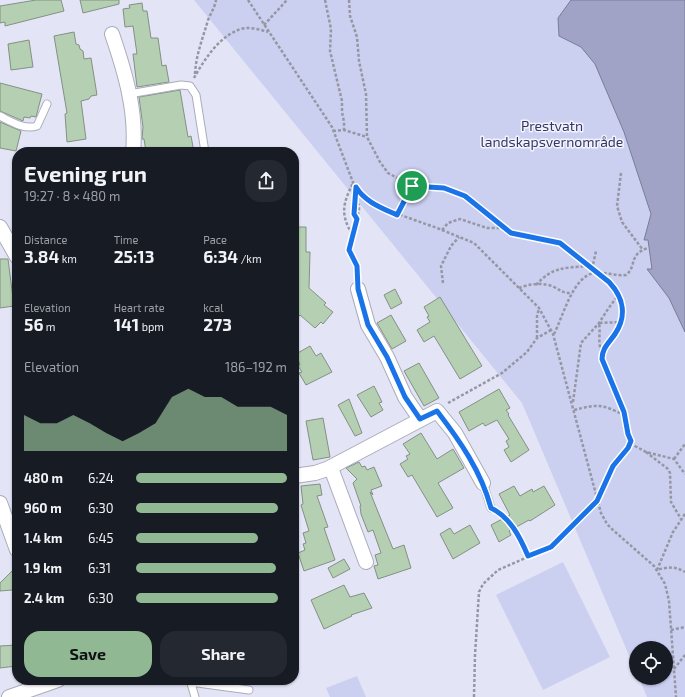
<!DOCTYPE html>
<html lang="en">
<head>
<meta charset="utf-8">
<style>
	body { margin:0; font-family:"Exo 2",sans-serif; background:#242831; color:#f1f3f6; height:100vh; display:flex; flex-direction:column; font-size:15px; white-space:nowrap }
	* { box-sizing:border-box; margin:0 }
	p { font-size:13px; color:#9ea1a6 }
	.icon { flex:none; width:22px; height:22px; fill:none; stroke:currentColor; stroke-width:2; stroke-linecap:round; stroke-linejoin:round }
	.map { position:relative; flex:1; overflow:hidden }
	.side { position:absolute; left:12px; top:147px; width:287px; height:538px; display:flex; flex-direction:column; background:#171b24; border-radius:16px; box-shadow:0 1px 3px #0004 }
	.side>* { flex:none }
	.buttons { position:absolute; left:629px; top:641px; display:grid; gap:8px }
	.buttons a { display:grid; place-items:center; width:44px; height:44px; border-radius:50%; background:#171b24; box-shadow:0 1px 3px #0004; font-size:20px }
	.pin { position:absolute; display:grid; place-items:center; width:34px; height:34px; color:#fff; margin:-17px; border:2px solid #fff; border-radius:50%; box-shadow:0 1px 4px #0007 }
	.round { display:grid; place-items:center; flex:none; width:42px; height:42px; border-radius:16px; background:#242831 }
	.head { display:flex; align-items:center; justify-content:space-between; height:68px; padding:0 12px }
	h1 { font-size:22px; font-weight:700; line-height:30px }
	.figures { display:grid; grid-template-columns:repeat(3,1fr); gap:6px; height:68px; padding:4px 12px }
	.figures div { display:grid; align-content:center }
	.figures b { font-size:17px; font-weight:700 }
	.figures small { font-size:11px; font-weight:400 }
	.figures p { font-size:11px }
	.chart { height:112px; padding:8px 12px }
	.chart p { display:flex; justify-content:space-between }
	.chart svg { width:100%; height:72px; margin-top:4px; fill:#90b893; opacity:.7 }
	.button { display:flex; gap:8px; margin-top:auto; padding:8px 12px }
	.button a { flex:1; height:46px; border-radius:16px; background:#90b893; color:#111; font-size:16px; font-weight:700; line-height:46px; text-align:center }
	.button a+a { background:#242831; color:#f1f3f6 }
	ul { padding:0 12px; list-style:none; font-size:13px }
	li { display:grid; grid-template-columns:64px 48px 1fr; align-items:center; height:30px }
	li i { height:10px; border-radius:5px; background:#90b893 }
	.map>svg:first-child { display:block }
</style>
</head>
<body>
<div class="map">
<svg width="685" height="697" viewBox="0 0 685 697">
	<rect width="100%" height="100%" fill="#e3e5f6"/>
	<path fill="#cbcff0" d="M 194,0 L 685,0 L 685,697 L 647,697 L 639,678 L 666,678 L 666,648 L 636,648 L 636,672 L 522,403 Z
		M 563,562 L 610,657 L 543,690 L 496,595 Z
		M 357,676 L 366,697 L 330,697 L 326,688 Z"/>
	<path fill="#a0a3c5" stroke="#7a7d96" d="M 571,0 L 685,0 L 685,332 L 669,298 L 647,269 L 652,269 L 648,240 L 644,240 L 651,214 L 624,132 L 595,64 L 581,47 L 559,36 L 558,18 Z"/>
	<path fill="#b5cfb3" stroke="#849084" d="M 36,0 L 61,0 L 64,11 L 5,26 L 5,22 L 0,23 L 0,6 Z
		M 80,0 L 119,0 L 119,4 L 83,13 Z
		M 142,3 L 143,11 L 147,11 L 151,38 L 158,38 L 162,66 L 166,65 L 169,82 L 137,87 L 133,54 L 137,54 L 133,26 L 125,27 L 123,9 L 130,8 L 129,5 Z
		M 74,32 L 76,44 L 79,45 L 80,49 L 83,51 L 84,59 L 91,58 L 97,95 L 91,96 L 89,99 L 81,101 L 86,139 L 67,142 L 65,114 L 67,113 L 54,36 Z
		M 29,40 L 33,67 L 11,70 L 8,44 Z
		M 0,83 L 42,94 L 36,117 L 31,116 L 30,118 L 24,117 L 23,121 L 0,111 Z
		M 180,90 L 188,137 L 191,136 L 194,152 L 146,152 L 144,139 L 142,139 L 143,127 L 139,97 Z
		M 0,122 L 21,131 L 16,151 L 0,148 Z
		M 294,227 L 306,227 L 306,252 L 310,252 L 309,288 L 326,303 L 324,305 L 333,312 L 323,324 L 321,322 L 315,328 L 300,315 L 294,322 Z
		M 0,259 L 8,259 L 14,306 L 0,308 Z
		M 395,289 L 402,303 L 391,309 L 384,295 Z
		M 440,297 L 482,366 L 460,379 L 434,336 L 424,342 L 417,330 L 430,322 L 427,317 L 429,316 L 424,307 Z
		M 391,315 L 406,341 L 392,349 L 377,323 Z
		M 310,346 L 316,356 L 321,353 L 332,372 L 306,385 L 299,373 L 302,372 L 298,366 L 300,365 L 296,354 Z
		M 419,363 L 439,398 L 424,406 L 404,371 Z
		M 374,386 L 382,402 L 379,403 L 383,410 L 371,417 L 357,395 Z
		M 499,389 L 510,408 L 506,410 L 509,414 L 508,415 L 529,450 L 511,462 L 504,450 L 509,447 L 506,441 L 509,439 L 497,420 L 485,426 L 483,423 L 469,431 L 459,412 Z
		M 349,399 L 362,433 L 355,436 L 338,405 Z
		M 323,418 L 330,457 L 313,460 L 306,421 Z
		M 421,433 L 437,459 L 453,449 L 464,468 L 438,483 L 453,508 L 437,517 L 412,475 L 408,477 L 400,464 L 408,459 L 406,456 L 410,454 L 403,444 Z
		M 359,462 L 362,467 L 365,466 L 367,470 L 374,467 L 382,486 L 371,490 L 373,495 L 370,492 L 393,549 L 404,545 L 411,568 L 378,579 L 374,566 L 378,565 L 375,555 L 381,553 L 373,530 L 368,532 L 361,514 L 360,506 L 361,506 L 353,483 L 357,479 L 346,468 Z
		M 320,484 L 322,495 L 317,496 L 328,527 L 324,528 L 335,560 L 304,571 L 298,553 L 305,550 L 303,544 L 306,543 L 303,533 L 309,531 L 301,505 L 303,504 L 301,486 Z
		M 514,486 L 520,496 L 532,489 L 533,492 L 544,486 L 555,505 L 530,521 L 529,520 L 509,531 L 511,535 L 499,542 L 491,525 L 510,515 L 499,494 Z
		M 470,525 L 480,543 L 453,559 L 440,534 L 450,528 L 454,534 Z
		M 344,559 L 350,569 L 333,578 L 328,568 Z
		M 17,566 L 17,585 L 12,590 L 0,591 L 0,583 Z
		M 344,585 L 350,597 L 364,593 L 372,608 L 351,615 L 352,616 L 324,629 L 311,600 Z
		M 17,645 L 17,666 L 0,668 L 0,646 Z"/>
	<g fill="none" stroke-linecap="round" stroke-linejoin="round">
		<g stroke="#aaacbb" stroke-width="9">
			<path id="lane" d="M 129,94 L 181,85 L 190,86 L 196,95 L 205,152
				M 0,116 C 12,122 24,130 37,126 L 47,104
				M 483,483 L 491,508
				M 190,680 L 195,697
				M 190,682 L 249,690"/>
		</g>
		<g stroke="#aaacbb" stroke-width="16">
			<path id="street" d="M 112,34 C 125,72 137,112 133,152
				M 0,227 L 17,257
				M 358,289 L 368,325 L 387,357 L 405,397 L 420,419
				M 331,468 L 366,562
				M 294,476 L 315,473 L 327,469 L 437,411 L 455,433 L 483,483
				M 0,503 L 17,550
				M 9,697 L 58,680"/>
		</g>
		<path stroke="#9597a3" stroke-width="2.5" stroke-dasharray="3 2" stroke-linecap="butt" d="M 248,0 L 332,127 L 354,185 L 365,198 L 381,208 L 437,228 L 474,243 L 539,308 L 553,334 L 601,513 L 607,524 L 613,530 L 654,566 L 665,584 L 669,601 L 676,697
			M 325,0 L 331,29 L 330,51 L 342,101 L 342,112 L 344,122 L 344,130
			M 349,0 L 350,16 L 357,37 L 359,61 L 366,94 L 367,137 L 380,162 L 388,173 L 412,186 L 397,214
			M 264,25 L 287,0
			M 195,74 C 196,54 203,38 208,20 C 211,13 215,7 216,0
			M 194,78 C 204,60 218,38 238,30 C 247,26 259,29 268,32
			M 333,131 L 344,130 L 367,137
			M 621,173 L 617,206 L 622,222 L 643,250
			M 412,186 L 444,189 L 465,197 L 511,233 L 560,243 L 609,282 C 624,298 627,316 615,334 C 609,343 602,348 602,359 L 624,412 L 628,434 L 631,441 L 635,446 L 646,452 L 674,459 L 685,474
			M 355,188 L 354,214 L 357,218
			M 354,199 L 359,205 L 359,210 L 349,250 L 357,266 L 358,277
			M 442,230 L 448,223 L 460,219 L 487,228 L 505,228
			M 352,234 C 340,214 343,203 353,183
			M 592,269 L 596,251
			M 443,283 L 441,266 L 451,246 L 459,237
			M 536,285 C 552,267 564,268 587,266
			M 519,288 C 528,284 544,282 554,287 C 562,291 562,293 572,293
			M 554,334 C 563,317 573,275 595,273 C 606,272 616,276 626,275 C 637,267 628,254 648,248
			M 537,338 L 537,316 L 539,308
			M 602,352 C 597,343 601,333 599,323 L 621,322
			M 573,402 L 581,343 L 599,323 L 608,309 L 619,294
			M 448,403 L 502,373 L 527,352 L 537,338 L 551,330
			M 574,410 C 598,404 602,404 624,415
			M 646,452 L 668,469 L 670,473 L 671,502 L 681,519
			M 674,459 L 685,444
			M 501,512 L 519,537 L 528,556
			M 685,514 L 673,532 L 657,570 C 667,567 675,566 685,572
			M 671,630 L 685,627
			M 674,669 L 685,655
			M 474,697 L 475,655 L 479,592 L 483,584 L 498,570 L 551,547 L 561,538 L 597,501 L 613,466 L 628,448 L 631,441"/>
		<use href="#lane" stroke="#fff" stroke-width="7"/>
		<use href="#street" stroke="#fff" stroke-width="14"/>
	</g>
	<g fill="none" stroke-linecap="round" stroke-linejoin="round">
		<g stroke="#fff" stroke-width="8">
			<path id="route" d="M 412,186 L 444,188 L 465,196 L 511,233 L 560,243 L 609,282 C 624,298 627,316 615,334 C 609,343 602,348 602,359 L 624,412 L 628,434 L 631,441 L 628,448 L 613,466 L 597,501 L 551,547 L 528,556 C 520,537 510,517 491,508 C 481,471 460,441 437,411 L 420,419 L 405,397 L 387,357 L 368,325 L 358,289 L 357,266 L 349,250 L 357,219 L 354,214 L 356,187 C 365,202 382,208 397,215 Z"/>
		</g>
		<use href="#route" stroke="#1a73e8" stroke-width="5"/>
	</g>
	<g text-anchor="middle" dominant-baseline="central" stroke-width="3" stroke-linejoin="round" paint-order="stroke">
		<g font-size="14" fill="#353664" stroke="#f2f3fd">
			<text x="552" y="125">Prestvatn<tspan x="552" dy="16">landskapsvernområde</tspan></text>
		</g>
	</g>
</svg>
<div class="buttons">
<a><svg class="icon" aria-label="locate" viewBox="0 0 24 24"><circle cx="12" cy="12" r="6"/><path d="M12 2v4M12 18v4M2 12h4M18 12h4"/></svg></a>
</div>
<div class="pin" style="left:412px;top:186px;background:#1e9e55"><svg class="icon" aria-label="arrive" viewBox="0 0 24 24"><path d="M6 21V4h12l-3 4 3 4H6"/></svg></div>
<section class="side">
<div class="head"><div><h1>Evening run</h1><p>19:27 · 8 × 480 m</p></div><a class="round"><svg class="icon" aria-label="share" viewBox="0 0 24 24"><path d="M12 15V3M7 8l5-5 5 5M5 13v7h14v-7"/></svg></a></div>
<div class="figures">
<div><p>Distance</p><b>3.84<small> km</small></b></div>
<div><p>Time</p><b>25:13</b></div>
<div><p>Pace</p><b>6:34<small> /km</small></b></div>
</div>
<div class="figures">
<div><p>Elevation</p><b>56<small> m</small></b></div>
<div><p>Heart rate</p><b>141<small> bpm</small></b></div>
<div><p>kcal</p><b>273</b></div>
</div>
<div class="chart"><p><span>Elevation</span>186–192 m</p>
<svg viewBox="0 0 160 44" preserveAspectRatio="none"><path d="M0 44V22L10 27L20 27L30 22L40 27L50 33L60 38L70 33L80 27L90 11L100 6L110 11L120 11L130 17L140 17L150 17L160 22V44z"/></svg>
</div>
<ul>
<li><b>480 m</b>6:24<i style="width:100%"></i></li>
<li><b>960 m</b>6:30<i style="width:94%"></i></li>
<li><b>1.4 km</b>6:45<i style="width:81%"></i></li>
<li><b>1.9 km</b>6:31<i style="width:93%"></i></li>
<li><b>2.4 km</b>6:30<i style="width:94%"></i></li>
</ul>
<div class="button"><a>Save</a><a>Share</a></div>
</section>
</div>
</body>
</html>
